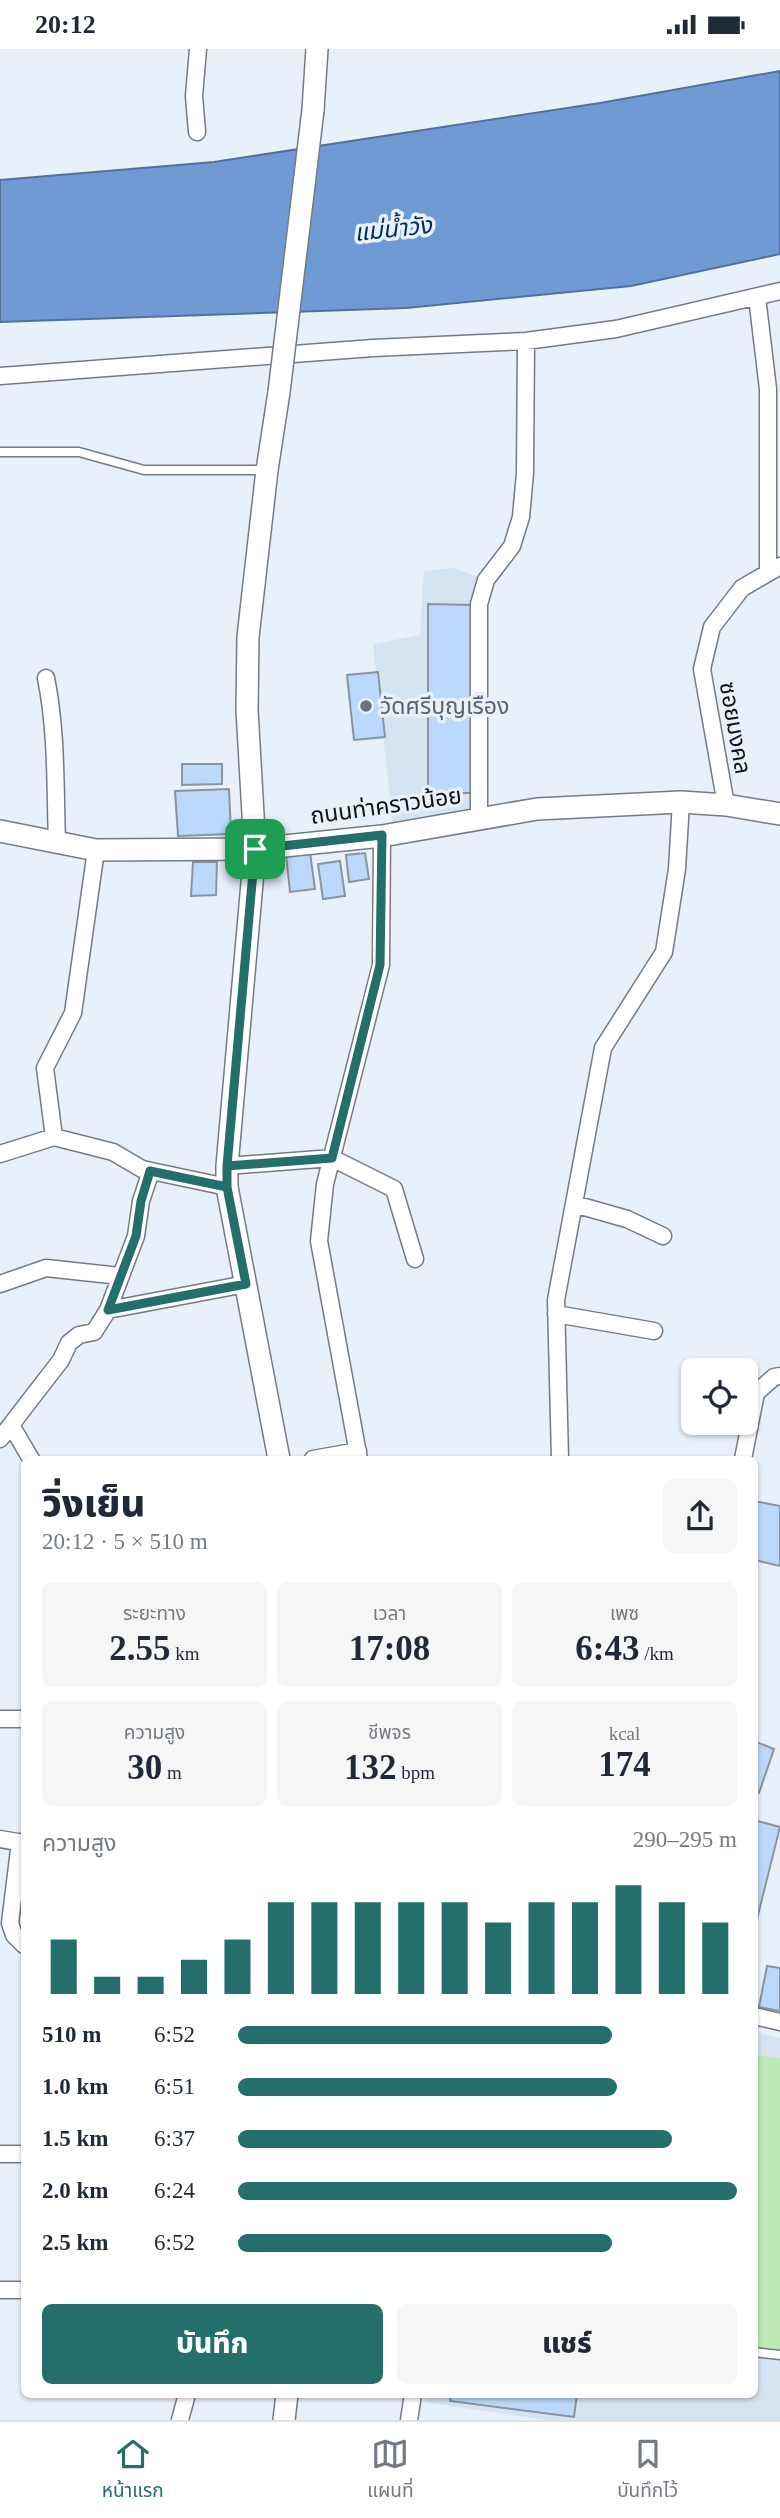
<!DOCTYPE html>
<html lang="th">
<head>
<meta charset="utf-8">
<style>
	body { margin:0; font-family:"Times New Roman","Noto Sans Thai",serif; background:#f6f6f7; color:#1f2937; height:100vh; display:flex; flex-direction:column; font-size:26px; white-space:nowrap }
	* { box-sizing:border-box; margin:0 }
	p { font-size:23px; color:#747a83 }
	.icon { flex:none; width:38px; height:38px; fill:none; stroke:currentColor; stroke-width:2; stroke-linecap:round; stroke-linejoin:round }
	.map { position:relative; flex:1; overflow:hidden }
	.details { position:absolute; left:21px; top:1407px; width:737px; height:942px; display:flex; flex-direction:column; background:#fff; border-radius:10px; box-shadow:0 2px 5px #0004 }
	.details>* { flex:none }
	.fabs { position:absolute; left:681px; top:1309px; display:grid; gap:14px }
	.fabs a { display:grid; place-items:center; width:77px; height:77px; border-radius:10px; background:#fff; box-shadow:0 2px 5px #0004; font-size:35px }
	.pin { position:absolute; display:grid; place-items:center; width:60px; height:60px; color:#fff; margin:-30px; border-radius:14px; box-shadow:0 4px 10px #0006 }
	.round { display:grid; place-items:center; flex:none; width:74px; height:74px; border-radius:10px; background:#f6f6f7 }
	.overview { display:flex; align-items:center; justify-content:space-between; height:119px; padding:0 21px }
	h1 { font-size:38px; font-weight:800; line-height:52px }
	.stats { display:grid; grid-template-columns:repeat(3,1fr); gap:10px; height:119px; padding:7px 21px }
	.stats div { display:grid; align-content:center; border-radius:10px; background:#f6f6f7; text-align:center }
	.stats b { font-size:35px; font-weight:800 }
	.stats small { font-size:19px; font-weight:400 }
	.stats p { font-size:19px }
	.chart { height:196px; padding:14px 21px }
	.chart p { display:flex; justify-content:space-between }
	.chart svg { width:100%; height:126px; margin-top:7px; stroke:#246e6b; stroke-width:6 }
	.action { display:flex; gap:14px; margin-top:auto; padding:14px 21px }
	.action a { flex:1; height:80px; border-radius:10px; background:#246e6b; color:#fff; font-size:28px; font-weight:800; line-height:80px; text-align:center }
	.action a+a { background:#f6f6f7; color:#1f2937 }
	ul { padding:0 21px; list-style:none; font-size:23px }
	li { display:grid; grid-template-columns:112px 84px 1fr; align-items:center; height:52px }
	li i { height:18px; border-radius:9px; background:#246e6b }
	.status { display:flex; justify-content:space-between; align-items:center; height:49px; padding:0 35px; background:#fff; direction:ltr }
	.status svg { height:19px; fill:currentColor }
	.tabs { display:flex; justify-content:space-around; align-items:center; height:98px; border-top:2px solid #e0e1e3; background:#fff; font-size:19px; color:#747a83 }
	.tabs a { display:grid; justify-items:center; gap:4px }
	.tabs .selected { color:#246e6b }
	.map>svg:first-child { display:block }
</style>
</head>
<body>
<div class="status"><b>20:12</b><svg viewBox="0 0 49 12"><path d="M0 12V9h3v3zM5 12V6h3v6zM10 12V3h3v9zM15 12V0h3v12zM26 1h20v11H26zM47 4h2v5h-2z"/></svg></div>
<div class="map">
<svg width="780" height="2371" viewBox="0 0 780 2371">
	<rect width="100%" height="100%" fill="#e8f0fa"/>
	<path fill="#d5e3f2" d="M 454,519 L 486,531 L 479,771 L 394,785 L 373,595 L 420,586 L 424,522 Z
		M 754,1983 L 780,1989 L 780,2371 L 544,2371 L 425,2353 L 426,2345 L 754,2345 Z"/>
	<path fill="#bdeab4" d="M 754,2006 L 780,2009 L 780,2304 L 754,2301 Z"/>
	<path fill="#6f9ad3" stroke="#52719a" stroke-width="2" d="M 780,22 L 780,205 L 631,237 L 406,259 L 0,273 L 0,131 L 214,113 L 600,54 Z"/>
	<path fill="#bad9fc" stroke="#8c939c" stroke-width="2" d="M 428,555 L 472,556 L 472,744 L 428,744 Z
		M 378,623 L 385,688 L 354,691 L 347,626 Z
		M 182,715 L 222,715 L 222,735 L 182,736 Z
		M 229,740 L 231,785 L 178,787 L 175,742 Z
		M 310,803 L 315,840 L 290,843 L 286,806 Z
		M 365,804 L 369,830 L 349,833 L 346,806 Z
		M 340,812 L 345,847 L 323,850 L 318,815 Z
		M 193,813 L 217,813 L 216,846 L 191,847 Z
		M 754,1452 L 780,1457 L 780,1517 L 754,1511 Z
		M 754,1692 L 774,1700 L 759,1744 L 754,1742 Z
		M 754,1771 L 780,1778 L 754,1882 Z
		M 767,1917 L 780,1919 L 780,1962 L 759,1958 Z
		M 451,2345 L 577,2345 L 574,2368 L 450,2352 Z"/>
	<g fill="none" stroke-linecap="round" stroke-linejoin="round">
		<g stroke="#747b84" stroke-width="11">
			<path id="service" d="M 0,403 L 79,403 L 144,421 L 264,421
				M 754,2303 L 780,2306"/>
		</g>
		<g stroke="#747b84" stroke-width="19">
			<path id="minor" d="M 197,83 L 194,47 L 198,0
				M 757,248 L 768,340 L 768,524
				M 0,327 L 373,299 L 526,292 L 616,280 L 780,242
				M 46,629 C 57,683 55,739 57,793
				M 726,756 L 702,620 L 712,578 L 742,539 L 780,517
				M 479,771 L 479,555 L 486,531 L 512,497 L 521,468 L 525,424 L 526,292
				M 54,1088 L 45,1019 L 73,964 L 96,801
				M 0,1105 L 54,1088 L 113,1103 L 142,1120 L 227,1138
				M 227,1117 L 332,1109 L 394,1140 L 415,1210
				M 574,1155 L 627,1170 L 663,1187
				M 0,1235 L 46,1219 L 120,1227
				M 108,1261 L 246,1235
				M 556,1265 L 654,1282
				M 11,1376 L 31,1410
				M 0,1390 L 61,1311 L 69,1294 L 79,1286 L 94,1283 L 108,1261 L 136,1187 L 141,1152 L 151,1122
				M 313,1410 L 358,1402
				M 359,1410 L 319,1192 L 325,1135 L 381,916 L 382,787
				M 560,1410 L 556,1251 L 603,999 L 664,903 L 677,820 L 681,753
				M 743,1410 L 756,1344 L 774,1328 L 780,1327
				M 0,1670 L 24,1670
				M 0,1790 L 24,1794
				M 20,1793 L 10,1874 L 14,1886 L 24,1896
				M 754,1967 L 780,1973
				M 0,2105 L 24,2105
				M 0,2241 L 24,2241
				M 180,2371 L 187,2345
				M 409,2371 L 413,2345"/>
		</g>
		<g stroke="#747b84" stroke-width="24">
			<path id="tertiary" d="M 313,61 L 317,0
				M 279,343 L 267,421 L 248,588 L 247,661 L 255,800 L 227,1117 L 227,1138 L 279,1410
				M 0,782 L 96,801 L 255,800 L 382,787 L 537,760 L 681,753 L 726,756 L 780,765
				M 284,2371 L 287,2345"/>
		</g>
		<use href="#service" stroke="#fff" stroke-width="8"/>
		<use href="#minor" stroke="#fff" stroke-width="16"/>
		<use href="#tertiary" stroke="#fff" stroke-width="21"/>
		<g stroke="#747b84" stroke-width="24" stroke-linecap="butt">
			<path id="tertiary-bridge" d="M 279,343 L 313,61"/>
		</g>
		<use href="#tertiary-bridge" stroke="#fff" stroke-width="21"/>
	</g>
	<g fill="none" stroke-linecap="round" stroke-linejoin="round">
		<g stroke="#fff" stroke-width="14">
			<path id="route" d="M 255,800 L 227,1117 L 227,1138 L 150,1122 L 141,1152 L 136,1187 L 108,1261 L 246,1235 L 227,1138 L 227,1117 L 332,1109 L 380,916 L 382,786 L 255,800"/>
		</g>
		<use href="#route" stroke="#246e6b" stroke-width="9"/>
	</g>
	<circle fill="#6b7280" stroke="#e8f0fa" stroke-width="2.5" cx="366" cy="657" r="7"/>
	<g text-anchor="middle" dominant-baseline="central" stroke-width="7" stroke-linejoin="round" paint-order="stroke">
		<g font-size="23" fill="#5b616d" stroke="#e8f0fa" text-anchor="start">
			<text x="380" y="657">วัดศรีบุญเรือง</text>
		</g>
		<g font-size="23" fill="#101215" stroke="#e8f0fa">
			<text transform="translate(735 679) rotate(80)">ซอยมงคล</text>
			<text transform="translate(386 757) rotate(-8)">ถนนท่าคราวน้อย</text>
		</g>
		<g font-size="24" font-style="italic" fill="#002d5f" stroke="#e8f0fa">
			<text transform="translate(393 180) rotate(-6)">แม่น้ำวัง</text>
		</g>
	</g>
</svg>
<div class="fabs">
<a><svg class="icon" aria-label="locate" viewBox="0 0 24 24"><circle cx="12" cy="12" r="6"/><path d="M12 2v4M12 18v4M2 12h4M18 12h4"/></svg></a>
</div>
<div class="pin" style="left:255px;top:800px;background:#1e9e55"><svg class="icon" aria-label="arrive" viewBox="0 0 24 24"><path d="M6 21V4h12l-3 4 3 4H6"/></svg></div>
<section class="details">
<div class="overview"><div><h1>วิ่งเย็น</h1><p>20:12 · 5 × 510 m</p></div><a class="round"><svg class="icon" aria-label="share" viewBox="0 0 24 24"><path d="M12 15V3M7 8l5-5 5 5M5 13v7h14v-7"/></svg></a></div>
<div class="stats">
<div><p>ระยะทาง</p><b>2.55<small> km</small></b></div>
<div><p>เวลา</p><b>17:08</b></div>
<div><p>เพซ</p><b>6:43<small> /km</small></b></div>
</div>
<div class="stats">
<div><p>ความสูง</p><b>30<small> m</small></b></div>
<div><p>ชีพจร</p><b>132<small> bpm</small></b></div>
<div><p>kcal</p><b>174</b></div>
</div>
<div class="chart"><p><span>ความสูง</span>290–295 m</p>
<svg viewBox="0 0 160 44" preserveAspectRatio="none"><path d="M5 44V25M15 44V38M25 44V38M35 44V32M45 44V25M55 44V12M65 44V12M75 44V12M85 44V12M95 44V12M105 44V19M115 44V12M125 44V12M135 44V6M145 44V12M155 44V19"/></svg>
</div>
<ul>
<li><b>510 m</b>6:52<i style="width:75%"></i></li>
<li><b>1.0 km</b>6:51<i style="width:76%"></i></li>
<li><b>1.5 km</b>6:37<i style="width:87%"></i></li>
<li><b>2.0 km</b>6:24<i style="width:100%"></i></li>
<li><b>2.5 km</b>6:52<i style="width:75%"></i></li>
</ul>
<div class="action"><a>บันทึก</a><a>แชร์</a></div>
</section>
</div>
<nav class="tabs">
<a class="selected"><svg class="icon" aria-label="home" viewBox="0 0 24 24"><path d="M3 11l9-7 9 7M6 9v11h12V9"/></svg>หน้าแรก</a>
<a><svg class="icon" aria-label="map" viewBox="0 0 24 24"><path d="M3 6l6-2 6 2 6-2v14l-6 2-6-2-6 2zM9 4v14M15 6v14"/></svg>แผนที่</a>
<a><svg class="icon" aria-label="saved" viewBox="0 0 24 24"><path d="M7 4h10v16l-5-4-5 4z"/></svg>บันทึกไว้</a>
</nav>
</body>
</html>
